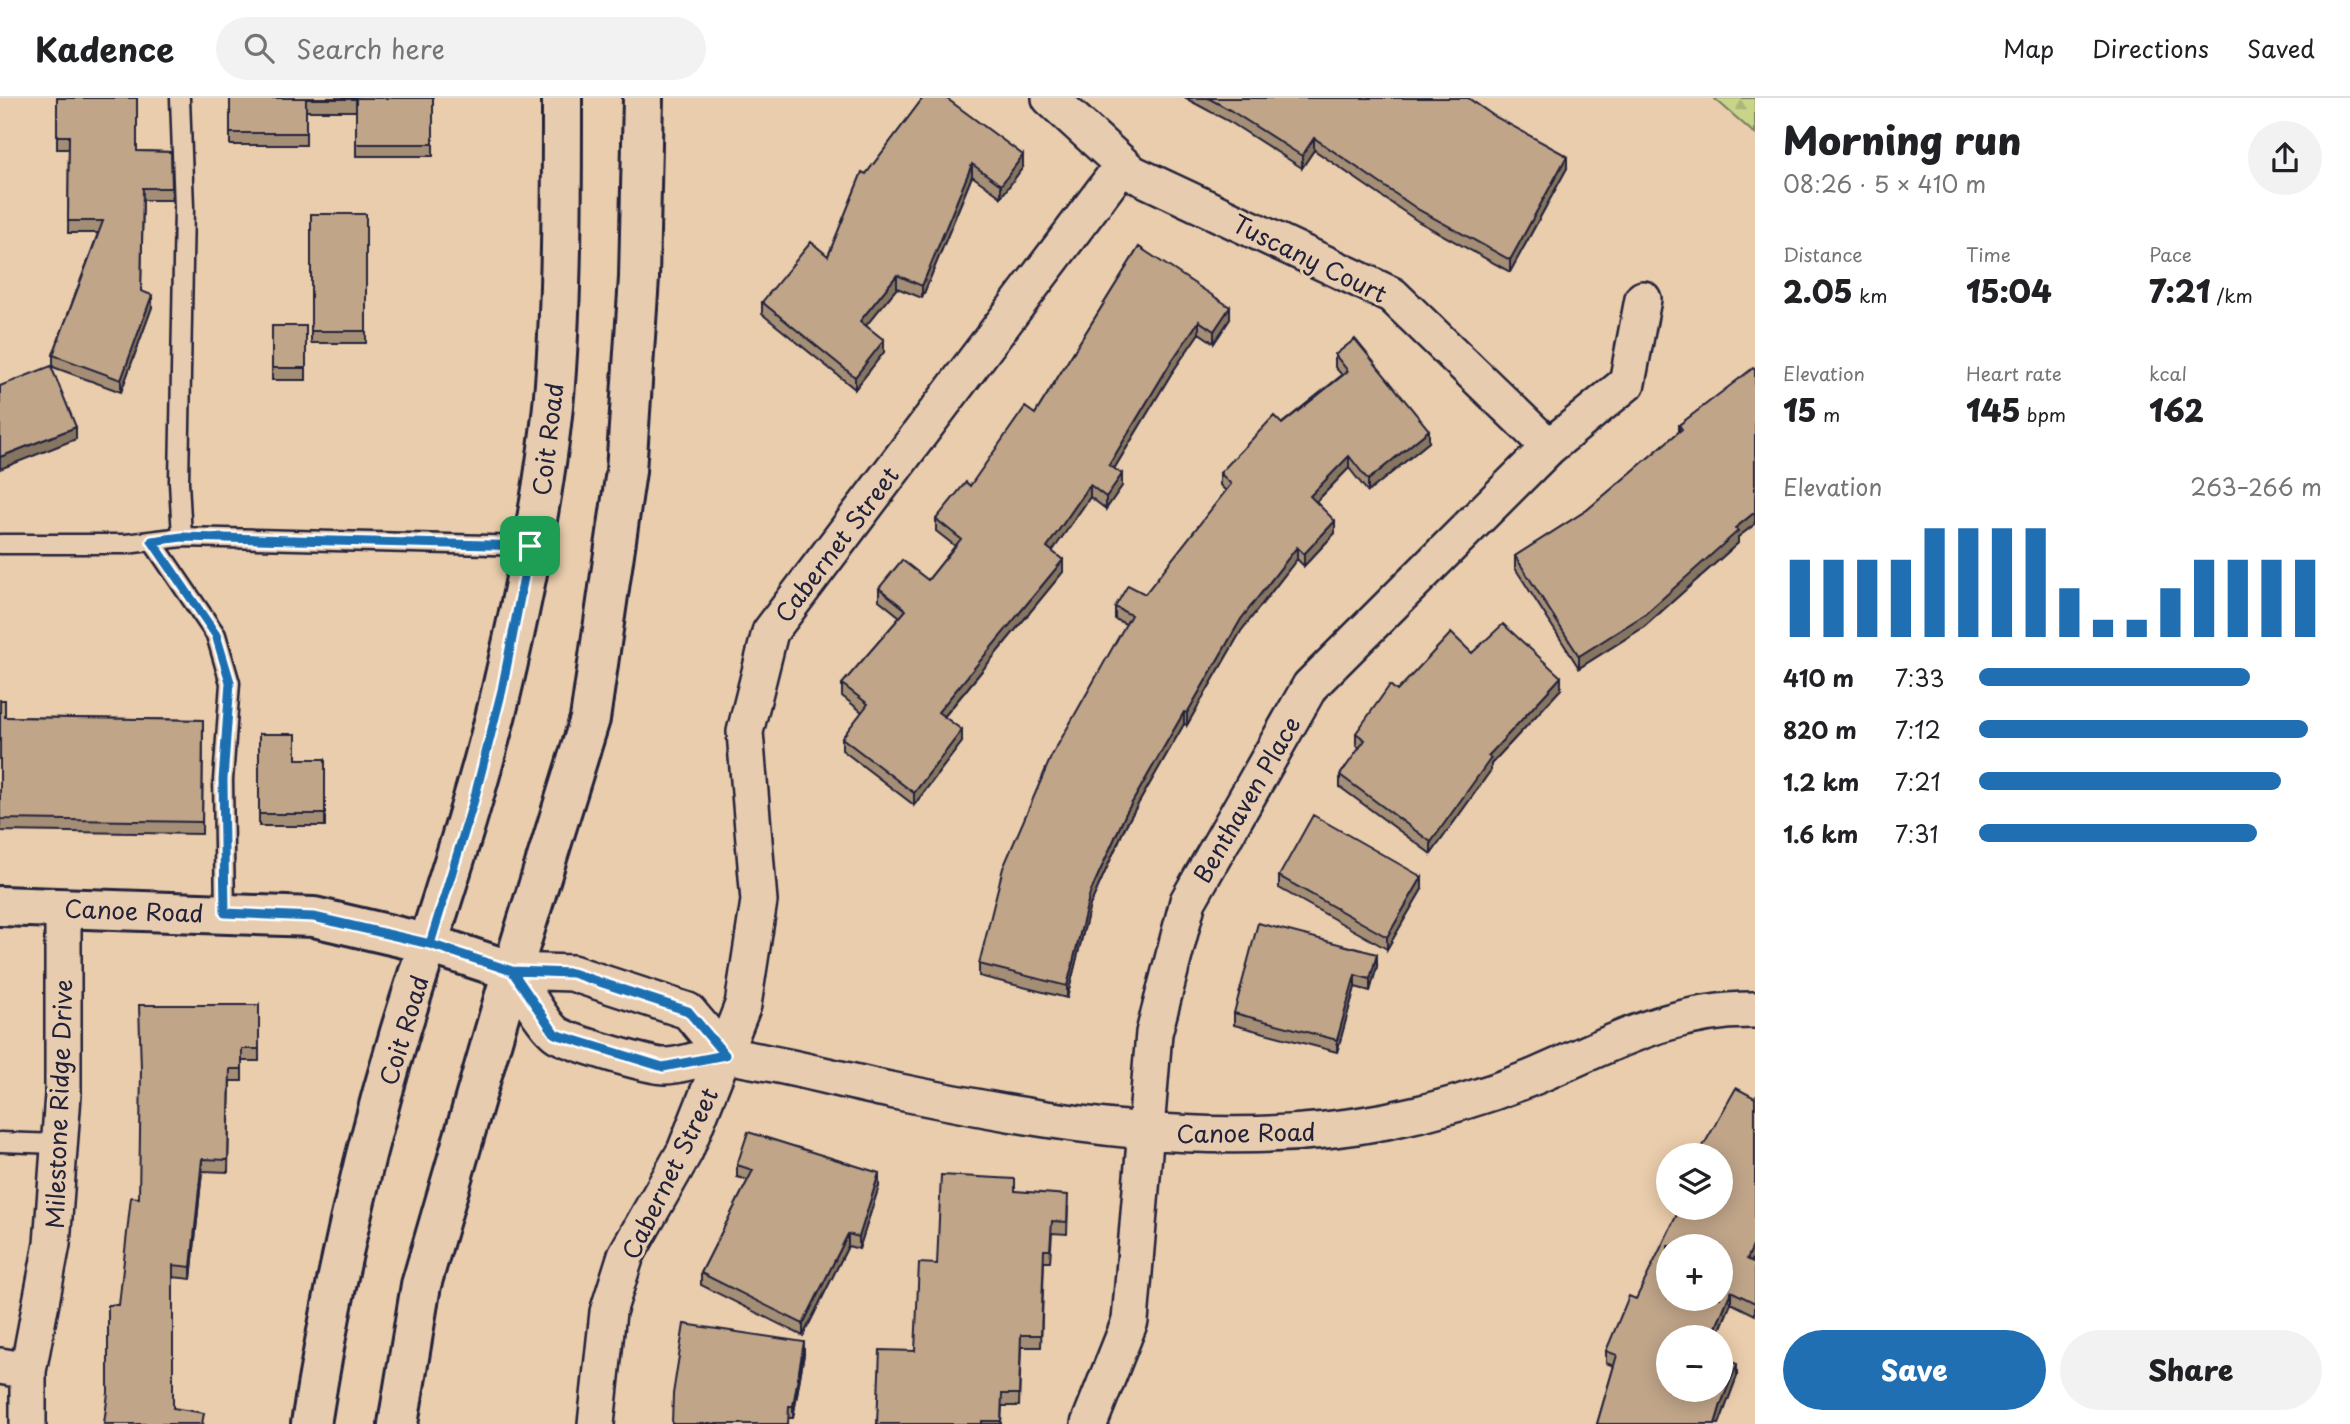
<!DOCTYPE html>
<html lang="en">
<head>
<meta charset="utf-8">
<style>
	body { margin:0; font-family:"Playpen Sans",sans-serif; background:#f2f2f2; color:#202124; height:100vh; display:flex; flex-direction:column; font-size:26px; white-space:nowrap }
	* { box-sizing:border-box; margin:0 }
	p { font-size:23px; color:#757577 }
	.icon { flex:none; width:38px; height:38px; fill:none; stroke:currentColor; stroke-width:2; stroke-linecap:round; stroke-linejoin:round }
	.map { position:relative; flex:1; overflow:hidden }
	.side { display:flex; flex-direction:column; background:#fff; width:595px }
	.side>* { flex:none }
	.controls { position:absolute; left:1656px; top:1045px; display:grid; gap:14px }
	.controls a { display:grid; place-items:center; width:77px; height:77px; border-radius:50%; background:#fff; box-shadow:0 4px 18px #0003; font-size:35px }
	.pin { position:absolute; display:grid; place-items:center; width:60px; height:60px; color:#fff; margin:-30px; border-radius:14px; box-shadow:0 4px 10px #0006 }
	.round { display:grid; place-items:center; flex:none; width:74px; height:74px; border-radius:37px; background:#f2f2f2 }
	.headline { display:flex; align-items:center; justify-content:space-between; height:119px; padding:0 28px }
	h1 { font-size:38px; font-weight:800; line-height:52px }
	.metrics { display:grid; grid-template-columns:repeat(3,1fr); gap:10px; height:119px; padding:7px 28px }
	.metrics div { display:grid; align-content:center }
	.metrics b { font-size:30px; font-weight:800 }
	.metrics small { font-size:19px; font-weight:400 }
	.metrics p { font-size:19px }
	.chart { height:196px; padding:14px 28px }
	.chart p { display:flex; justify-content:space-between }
	.chart svg { width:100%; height:126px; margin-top:7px; stroke:#1f6fb2; stroke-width:6 }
	.primary-button { display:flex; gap:14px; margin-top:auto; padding:14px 28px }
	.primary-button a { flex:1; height:80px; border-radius:42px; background:#1f6fb2; color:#fff; font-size:28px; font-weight:800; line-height:80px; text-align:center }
	.primary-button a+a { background:#f2f2f2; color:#202124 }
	ul { padding:0 28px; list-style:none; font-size:23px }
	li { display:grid; grid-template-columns:112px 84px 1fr; align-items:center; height:52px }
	li i { height:18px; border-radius:9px; background:#1f6fb2 }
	header { display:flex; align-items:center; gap:42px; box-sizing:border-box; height:98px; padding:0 35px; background:#fff; border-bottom:2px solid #e0e0e0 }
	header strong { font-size:33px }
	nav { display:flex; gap:38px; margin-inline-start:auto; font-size:24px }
	.search { width:490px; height:63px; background:#f2f2f2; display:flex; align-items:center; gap:18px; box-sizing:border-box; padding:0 24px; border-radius:38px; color:#757577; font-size:26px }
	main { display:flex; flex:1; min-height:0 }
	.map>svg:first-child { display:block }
</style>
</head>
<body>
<header>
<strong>Kadence</strong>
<div class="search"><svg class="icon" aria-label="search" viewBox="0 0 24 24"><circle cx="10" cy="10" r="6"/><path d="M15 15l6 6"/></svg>Search here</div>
<nav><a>Map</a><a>Directions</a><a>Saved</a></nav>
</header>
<main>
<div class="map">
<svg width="1755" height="1326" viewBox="0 0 1755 1326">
	<defs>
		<pattern id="forest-firs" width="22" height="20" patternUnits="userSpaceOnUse" patternTransform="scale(1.75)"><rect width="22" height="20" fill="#c8d589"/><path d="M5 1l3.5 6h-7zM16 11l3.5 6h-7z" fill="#acb777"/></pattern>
	</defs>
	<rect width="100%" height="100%" fill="#eacdac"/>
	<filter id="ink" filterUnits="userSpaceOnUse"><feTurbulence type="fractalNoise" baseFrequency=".0143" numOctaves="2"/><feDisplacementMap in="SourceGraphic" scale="14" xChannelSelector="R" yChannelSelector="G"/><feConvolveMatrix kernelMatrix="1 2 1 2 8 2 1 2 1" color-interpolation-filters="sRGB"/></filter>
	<g filter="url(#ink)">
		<path fill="url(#forest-firs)" stroke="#757c62" stroke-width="2" d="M 1714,0 L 1755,0 L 1755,36 Z"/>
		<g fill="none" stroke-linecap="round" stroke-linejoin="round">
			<g stroke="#22223b" stroke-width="23">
				<path id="service" d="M 180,0 L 184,110 L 179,384 L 182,439
					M 152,443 L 216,537 L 230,585 L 223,682 L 225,815
					M 0,446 L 126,446 L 182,439 L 530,448
					M 0,1044 L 59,1046"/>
			</g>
			<g stroke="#22223b" stroke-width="40">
				<path id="minor" d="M 1050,0 L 1132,75 L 1392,197 L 1549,349
					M 512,873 C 522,888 545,930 558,937 C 570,944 652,969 665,968 C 686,968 708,955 729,958 C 783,966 837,981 890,992 C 1053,1026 1221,1055 1386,1023 C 1436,1013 1483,999 1531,980 C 1607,948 1669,911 1755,912
					M 512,873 L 572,875 L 688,913 L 725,957
					M 0,1268 L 28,1273
					M 28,1326 L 28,1273 L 52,1146 L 63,997 L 63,809
					M 596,1326 L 608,1214 L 626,1157 L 685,1053 L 743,907 L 759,803 L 745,634 L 770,534 L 1122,68
					M 1089,1326 L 1130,1223 L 1154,935 L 1188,803 L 1310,588 L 1549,349 L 1627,285 L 1643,201"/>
			</g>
			<g stroke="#22223b" stroke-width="44">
				<path id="tertiary" d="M 0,808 L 314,819 L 430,846 L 512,873"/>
			</g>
			<g stroke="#22223b" stroke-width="44">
				<path id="secondary" d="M 311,1326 C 332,1192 361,1064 400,934 C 435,821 474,710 501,595 C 524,497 547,386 555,286 C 562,191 562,95 562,0
					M 398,1326 L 421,1187 L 512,873 L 590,621 L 626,373 L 639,180 L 643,0"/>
			</g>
			<use href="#service" stroke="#e8ccaf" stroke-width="18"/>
			<use href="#minor" stroke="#e8ccaf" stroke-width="35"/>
			<use href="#tertiary" stroke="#e8ccaf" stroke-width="38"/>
			<use href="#secondary" stroke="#e8ccaf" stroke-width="38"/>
		</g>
		<path fill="#a58e76" stroke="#22223b" stroke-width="2" d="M 57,0 L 137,53 L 171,54 L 172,102 L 143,102 L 141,193 L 152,209 L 121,294 L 53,269 L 53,257 L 98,135 L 68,135 L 69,51 L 57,51 Z
			M 230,0 L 433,0 L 433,58 L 356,58 L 356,13 L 306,13 L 306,47 L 230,47 Z
			M 923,0 L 1023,69 L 1001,99 L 972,78 L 922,200 L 897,190 L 866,227 L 884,254 L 855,291 L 762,216 L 762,204 L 828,158 L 866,76 Z
			M 1185,0 L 1468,0 L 1567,70 L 1510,174 L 1419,124 L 1314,52 L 1302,70 L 1230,24 Z
			M 311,116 L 366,116 L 366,245 L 311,245 Z
			M 1139,149 L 1230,221 L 1214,245 L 1199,235 L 1171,276 L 1114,371 L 1122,388 L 1106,411 L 1090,399 L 1052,453 L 1063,474 L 944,619 L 962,644 L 914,707 L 842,652 L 842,640 L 862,614 L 842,598 L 842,586 L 900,519 L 879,502 L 879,490 L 928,482 L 955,448 L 936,433 L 936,421 L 970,388 L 1035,316 Z
			M 272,228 L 306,228 L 306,282 L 272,282 Z
			M 1335,257 L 1429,344 L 1368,394 L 1349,370 L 1316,404 L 1335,435 L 1304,468 L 1297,461 L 1241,533 L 1187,627 L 1184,626 L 1126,727 L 1090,807 L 1067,900 L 979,878 L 979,866 L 1126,526 L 1115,521 L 1115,509 L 1145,496 L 1226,393 L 1220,387 L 1220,375 L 1342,277 L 1335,269 Z
			M 1755,272 L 1755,426 L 1738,439 L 1738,445 L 1644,529 L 1579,570 L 1515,470 L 1515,458 L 1587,412 L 1679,334 L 1679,327 Z
			M 1472,555 L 1561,591 L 1491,666 L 1491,672 L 1431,756 L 1340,689 L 1340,677 L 1360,650 L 1356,647 L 1356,635 L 1397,593 Z
			M 0,602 L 5,619 L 203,622 L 202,736 L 0,733 Z
			M 259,636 L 296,661 L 325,661 L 325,728 L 259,728 Z
			M 1279,778 L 1422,791 L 1387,851 L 1279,790 Z
			M 1377,868 L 1370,893 L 1355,889 L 1337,954 L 1234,927 L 1234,915 Z
			M 259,907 L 259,963 L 242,963 L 242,983 L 230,983 L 228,1074 L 202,1073 L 191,1181 L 173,1179 L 173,1310 L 204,1326 L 104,1326 L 139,1100 Z
			M 1755,1000 L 1755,1157 L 1752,1163 L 1755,1165 L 1755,1217 L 1731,1205 L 1717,1239 L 1668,1239 L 1737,1278 L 1719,1326 L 1597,1326 L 1614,1268 L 1606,1265 L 1606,1253 Z
			M 737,1067 L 879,1088 L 859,1151 L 848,1148 L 803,1238 L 701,1187 L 701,1175 L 748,1082 L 737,1079 Z
			M 1015,1093 L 1068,1109 L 1067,1136 L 1052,1135 L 1050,1164 L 1044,1164 L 1041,1249 L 1021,1249 L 1019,1308 L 1002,1308 L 1001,1326 L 877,1326 L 915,1253 L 937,1166 Z
			M 684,1226 L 804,1256 L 793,1320 L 789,1320 Z"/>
		<path fill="#867460" stroke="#22223b" stroke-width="2" d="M 1314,40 L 1314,52 L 1302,70 L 1302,58 Z
			M 1023,57 L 1023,69 L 1001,99 L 1001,87 Z
			M 1567,58 L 1567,70 L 1510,174 L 1510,162 Z
			M 972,66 L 972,78 L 922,200 L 922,188 Z
			M 897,177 L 897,190 L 860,235 L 860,223 Z
			M 152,197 L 152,209 L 121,294 L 121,282 Z
			M 1230,209 L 1230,221 L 1214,245 L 1214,233 Z
			M 1199,223 L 1199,235 L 1171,276 L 1109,379 L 1109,367 L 1171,264 Z
			M 884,242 L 884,254 L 855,291 L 855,279 Z
			M 76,329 L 76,341 L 0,371 L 0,359 Z
			M 1429,332 L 1429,344 L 1368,394 L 1368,382 Z
			M 1349,358 L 1349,370 L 1310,410 L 1310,398 Z
			M 1122,376 L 1122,388 L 1106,411 L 1106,399 Z
			M 1090,387 L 1090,399 L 1047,461 L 1047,449 Z
			M 1755,414 L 1755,426 L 1738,439 L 1738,445 L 1644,529 L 1579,570 L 1579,558 Z
			M 1335,423 L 1335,435 L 1304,468 L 1304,456 Z
			M 1297,449 L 1297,461 L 1241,533 L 1187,627 L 1187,615 L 1241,521 Z
			M 1063,462 L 1063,474 L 938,626 L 938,614 Z
			M 1561,579 L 1561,591 L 1491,666 L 1491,672 L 1431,756 L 1431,744 L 1488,658 Z
			M 1184,614 L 1184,626 L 1126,727 L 1090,807 L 1067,900 L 1067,888 L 1090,795 L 1126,715 Z
			M 962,632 L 962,644 L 914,707 L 914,695 Z
			M 1422,779 L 1422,791 L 1387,851 L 1387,839 Z
			M 1377,856 L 1377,868 L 1370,893 L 1370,881 Z
			M 1355,877 L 1355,889 L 1337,954 L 1337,942 Z
			M 202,1061 L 202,1073 L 191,1181 L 191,1169 Z
			M 879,1075 L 879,1088 L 859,1151 L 859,1139 Z
			M 848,1136 L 848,1148 L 803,1238 L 803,1226 Z
			M 1755,1144 L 1755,1156 L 1747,1173 L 1747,1161 Z
			M 1731,1193 L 1731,1205 L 1717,1239 L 1712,1239 Z
			M 804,1244 L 804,1256 L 793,1320 L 793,1308 Z
			M 1737,1266 L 1737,1278 L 1719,1326 L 1715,1326 L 1721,1306 Z"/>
		<path fill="#c0a589" stroke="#22223b" stroke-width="2" fill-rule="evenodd" d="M 57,0 L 137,0 L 137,53 L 171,54 L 172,90 L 143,90 L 141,193 L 152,197 L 121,282 L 53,257 L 103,123 L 68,123 L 69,38 L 57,38 Z
			M 230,0 L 433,0 L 433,46 L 356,46 L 356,1 L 306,1 L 306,35 L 230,35 Z
			M 923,0 L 946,0 L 1023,57 L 1001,87 L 972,66 L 922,188 L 897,177 L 860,223 L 884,242 L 855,279 L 762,204 L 811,144 L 828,158 L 862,74 L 866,76 Z
			M 1208,0 L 1468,0 L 1494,18 L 1567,58 L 1510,162 L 1419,112 L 1314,40 L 1302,58 L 1230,12 Z
			M 311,116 L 366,116 L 366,233 L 311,233 Z
			M 1139,149 L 1230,209 L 1214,233 L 1199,223 L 1171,264 L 1109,367 L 1122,376 L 1106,399 L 1090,387 L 1047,449 L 1063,462 L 938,614 L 962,632 L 914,695 L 842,640 L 868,606 L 842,586 L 906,512 L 879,490 L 902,462 L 928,482 L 961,441 L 936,421 L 966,384 L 970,388 L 1025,309 L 1035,316 Z
			M 272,228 L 306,228 L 306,270 L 272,270 Z
			M 1355,241 L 1429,332 L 1368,382 L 1349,358 L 1310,398 L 1335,423 L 1304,456 L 1297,449 L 1241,521 L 1187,615 L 1184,614 L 1126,715 L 1090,795 L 1067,888 L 979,866 L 1003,770 L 1051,659 L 1131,517 L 1115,509 L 1128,487 L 1145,496 L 1231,386 L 1220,375 L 1274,318 L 1282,326 L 1348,273 L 1335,257 Z
			M 51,268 L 76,329 L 0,359 L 0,288 Z
			M 1753,270 L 1755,272 L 1755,414 L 1735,430 L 1738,433 L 1644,517 L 1579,558 L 1515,458 L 1587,412 L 1682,331 L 1679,327 Z
			M 1503,526 L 1561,579 L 1488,658 L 1491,660 L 1431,744 L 1340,677 L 1365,642 L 1356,635 L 1390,587 L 1397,593 L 1451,535 L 1472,555 Z
			M 0,602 L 5,602 L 5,619 L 203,622 L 202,724 L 0,721 Z
			M 259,636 L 296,636 L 296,661 L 325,661 L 325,716 L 259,716 Z
			M 1313,717 L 1422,779 L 1387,839 L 1279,778 Z
			M 1258,825 L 1377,856 L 1370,881 L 1355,877 L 1337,942 L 1234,915 Z
			M 139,907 L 259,907 L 259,951 L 242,951 L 242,971 L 230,971 L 228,1062 L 202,1061 L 191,1169 L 173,1167 L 173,1310 L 204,1315 L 202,1326 L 104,1326 L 108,1295 L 108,1207 L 119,1207 L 131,1099 L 139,1100 L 141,971 Z
			M 1736,990 L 1755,1000 L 1755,1144 L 1747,1161 L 1755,1165 L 1755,1205 L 1731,1193 L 1712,1239 L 1668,1239 L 1668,1292 L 1720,1292 L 1720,1259 L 1737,1266 L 1721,1306 L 1715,1326 L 1597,1326 L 1617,1257 L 1606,1253 L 1629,1198 L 1636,1201 L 1680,1110 L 1720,1110 L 1720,1057 L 1698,1057 ZM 1668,1148 L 1720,1148 L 1720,1200 L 1668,1200 Z
			M 748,1034 L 879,1075 L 859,1139 L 848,1136 L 803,1226 L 701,1175 L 753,1072 L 737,1067 Z
			M 941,1077 L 1015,1081 L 1015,1093 L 1068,1097 L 1067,1124 L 1052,1123 L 1050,1152 L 1044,1152 L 1041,1237 L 1021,1237 L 1019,1296 L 1002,1296 L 1001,1323 L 982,1323 L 982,1326 L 877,1326 L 880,1252 L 915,1253 L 919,1165 L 937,1166 Z
			M 684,1226 L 804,1244 L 793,1308 L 789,1308 L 788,1326 L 672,1326 L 673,1296 Z"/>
	</g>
	<g fill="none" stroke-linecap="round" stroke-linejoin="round" filter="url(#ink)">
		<g stroke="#fff" stroke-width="14">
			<path id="route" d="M 530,448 L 182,439 L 152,443 L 216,537 L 230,584 L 223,682 L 225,815 L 314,819 L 430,846 L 512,873 L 572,875 L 688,913 L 725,957 L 663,969 L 555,936 L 512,873 L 430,846 L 474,702 L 502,592 L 530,448"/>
		</g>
		<use href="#route" stroke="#1f6fb2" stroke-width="9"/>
	</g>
	<g text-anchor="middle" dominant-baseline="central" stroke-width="6" stroke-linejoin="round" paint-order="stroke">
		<g font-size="24" fill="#22223b" stroke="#e8ccaf">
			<text transform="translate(1310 160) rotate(26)">Tuscany Court</text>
			<text transform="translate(547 341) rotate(-83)">Coit Road</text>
			<text transform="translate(836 446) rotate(-53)">Cabernet Street</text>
			<text transform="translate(1246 701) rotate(-60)">Benthaven Place</text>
			<text transform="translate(134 812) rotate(2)">Canoe Road</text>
			<text transform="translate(403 932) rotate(-73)">Coit Road</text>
			<text transform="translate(58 1006) rotate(-88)">Milestone Ridge Drive</text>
			<text transform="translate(1246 1034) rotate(-1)">Canoe Road</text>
			<text transform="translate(669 1075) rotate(-64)">Cabernet Street</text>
		</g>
	</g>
</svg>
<div class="controls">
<a><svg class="icon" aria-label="layers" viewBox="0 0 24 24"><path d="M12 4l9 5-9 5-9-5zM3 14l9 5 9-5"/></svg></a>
<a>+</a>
<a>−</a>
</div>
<div class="pin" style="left:530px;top:448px;background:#1e9e55"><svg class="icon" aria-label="arrive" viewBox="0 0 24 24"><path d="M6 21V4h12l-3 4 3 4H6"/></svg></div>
</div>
<section class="side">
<div class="headline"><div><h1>Morning run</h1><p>08:26 · 5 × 410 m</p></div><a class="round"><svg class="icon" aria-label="share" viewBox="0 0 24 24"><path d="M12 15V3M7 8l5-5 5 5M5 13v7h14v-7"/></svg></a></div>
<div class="metrics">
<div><p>Distance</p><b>2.05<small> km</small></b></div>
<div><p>Time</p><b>15:04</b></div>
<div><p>Pace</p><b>7:21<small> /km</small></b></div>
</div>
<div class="metrics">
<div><p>Elevation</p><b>15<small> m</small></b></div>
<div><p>Heart rate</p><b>145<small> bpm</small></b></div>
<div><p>kcal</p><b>162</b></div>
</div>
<div class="chart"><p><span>Elevation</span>263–266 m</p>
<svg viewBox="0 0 160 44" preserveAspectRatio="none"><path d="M5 44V17M15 44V17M25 44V17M35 44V17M45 44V6M55 44V6M65 44V6M75 44V6M85 44V27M95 44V38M105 44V38M115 44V27M125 44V17M135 44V17M145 44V17M155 44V17"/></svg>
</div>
<ul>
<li><b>410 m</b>7:33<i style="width:79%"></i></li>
<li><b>820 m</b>7:12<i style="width:96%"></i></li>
<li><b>1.2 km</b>7:21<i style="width:88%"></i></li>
<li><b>1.6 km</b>7:31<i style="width:81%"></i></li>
</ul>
<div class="primary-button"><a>Save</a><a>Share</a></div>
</section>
</main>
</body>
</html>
